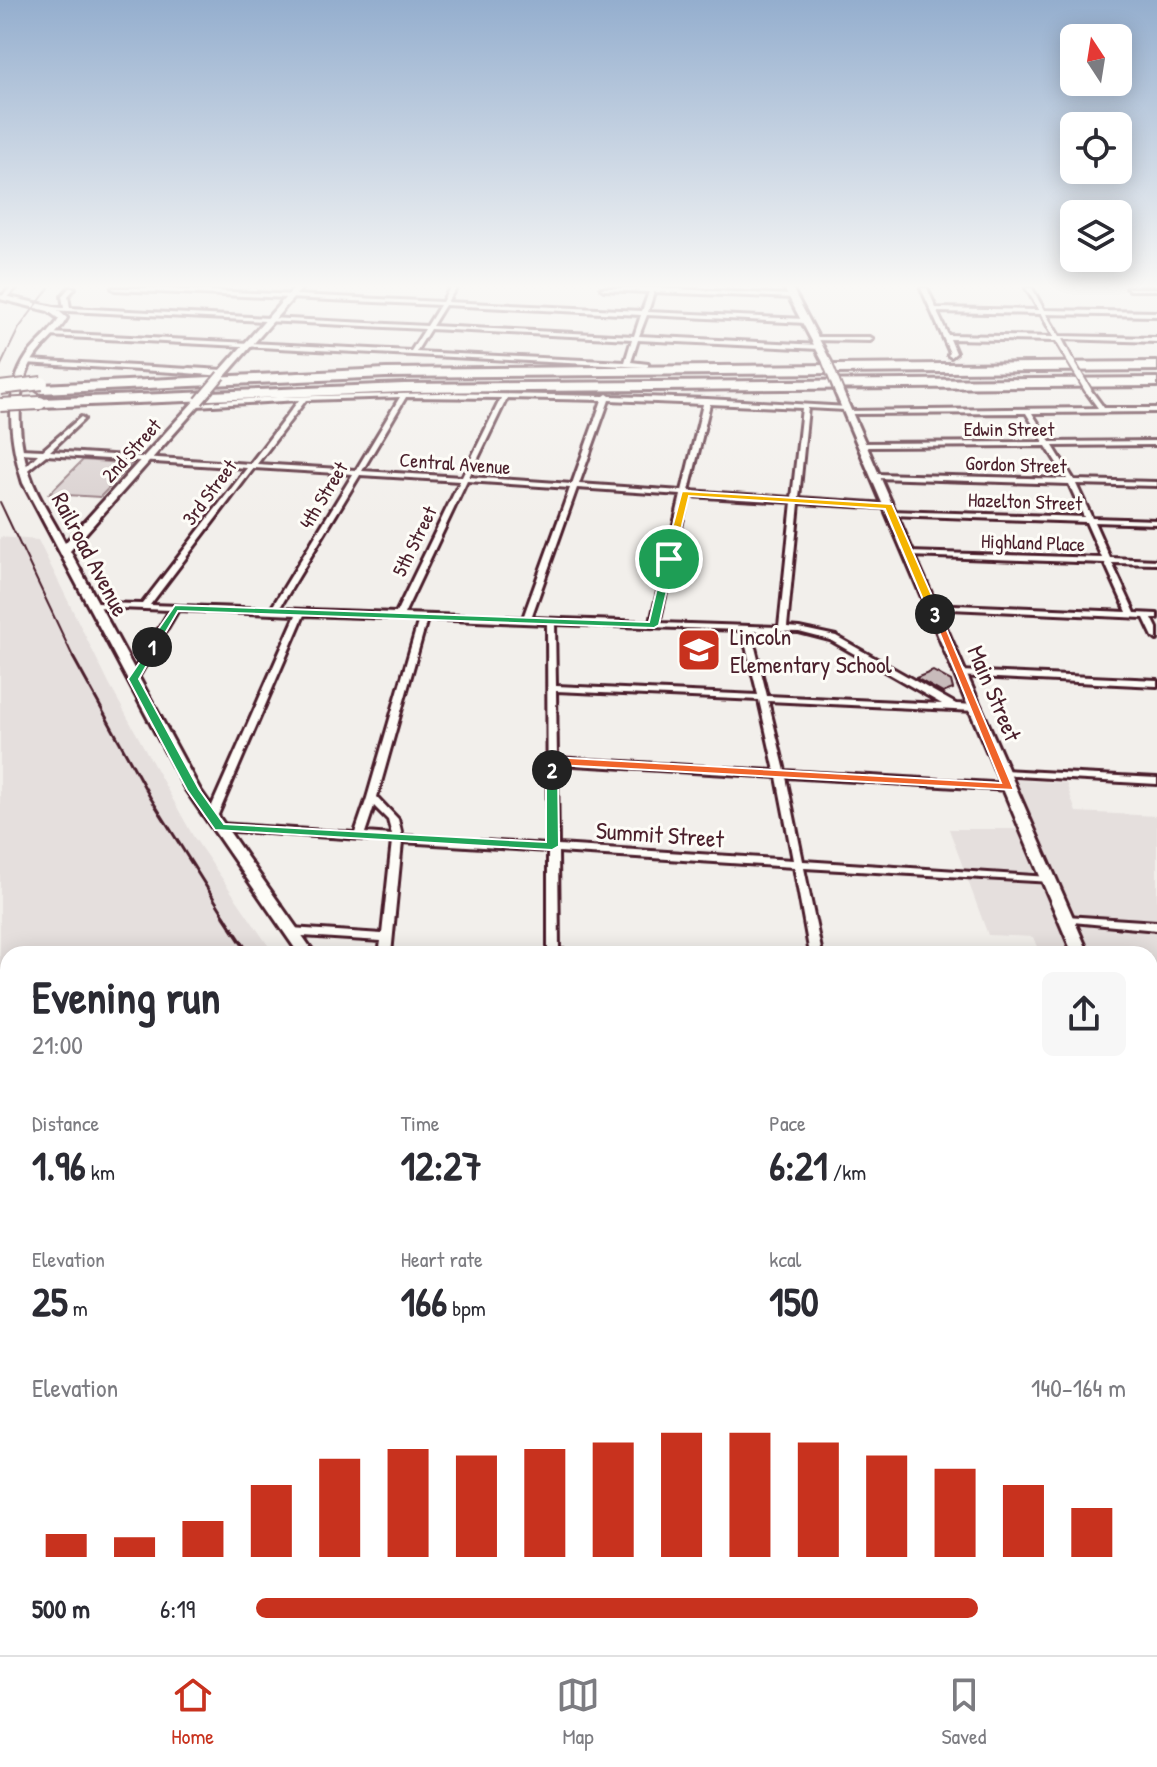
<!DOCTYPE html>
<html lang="en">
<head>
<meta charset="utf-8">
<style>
	body { margin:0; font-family:"Patrick Hand",sans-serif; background:#f7f7f7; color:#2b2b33; height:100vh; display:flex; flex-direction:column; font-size:30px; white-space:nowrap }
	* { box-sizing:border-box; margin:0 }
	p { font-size:26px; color:#7c7c81 }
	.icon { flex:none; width:44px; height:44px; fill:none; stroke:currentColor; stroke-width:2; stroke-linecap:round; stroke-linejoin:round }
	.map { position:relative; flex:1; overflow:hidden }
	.details { position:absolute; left:0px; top:946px; width:1158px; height:710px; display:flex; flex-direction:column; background:#fff; border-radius:24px 24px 0 0; box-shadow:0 4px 20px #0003 }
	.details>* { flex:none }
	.needle { width:52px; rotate:348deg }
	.controls { position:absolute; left:1060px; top:24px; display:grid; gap:16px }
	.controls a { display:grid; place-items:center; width:72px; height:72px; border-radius:12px; background:#fff; box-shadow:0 4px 20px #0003; font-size:40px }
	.pin { position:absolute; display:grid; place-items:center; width:68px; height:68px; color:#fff; margin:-34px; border:4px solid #fff; border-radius:50%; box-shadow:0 2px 8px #0007 }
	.km { position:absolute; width:40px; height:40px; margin:-20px; border-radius:50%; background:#222; color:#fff; font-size:22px; line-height:40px; text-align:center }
	.round { display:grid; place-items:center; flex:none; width:84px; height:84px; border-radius:12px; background:#f7f7f7 }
	.headline { display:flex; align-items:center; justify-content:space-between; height:136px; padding:0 32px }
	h1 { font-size:44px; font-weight:700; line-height:60px }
	.figures { display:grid; grid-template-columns:repeat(3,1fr); gap:12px; height:136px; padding:8px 32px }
	.figures div { display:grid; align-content:center }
	.figures b { font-size:40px; font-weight:700 }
	.figures small { font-size:22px; font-weight:400 }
	.figures p { font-size:22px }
	.chart { height:224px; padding:16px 32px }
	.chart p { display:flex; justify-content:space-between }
	.chart svg { width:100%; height:144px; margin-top:8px; stroke:#c8321e; stroke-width:6 }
	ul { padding:0 32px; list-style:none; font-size:26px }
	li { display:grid; grid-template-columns:128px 96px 1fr; align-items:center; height:60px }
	li i { height:20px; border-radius:10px; background:#c8321e }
	.dock { display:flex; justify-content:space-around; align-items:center; height:112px; border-top:2px solid #e1e1e2; background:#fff; font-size:22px; color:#7c7c81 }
	.dock a { display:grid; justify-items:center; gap:4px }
	.dock .current { color:#c8321e }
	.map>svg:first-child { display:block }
</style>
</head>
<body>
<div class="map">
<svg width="1157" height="1655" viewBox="0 0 1157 1655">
	<rect width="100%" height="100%" fill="#f2efeb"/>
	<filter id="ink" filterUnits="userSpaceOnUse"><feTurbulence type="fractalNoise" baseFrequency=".0125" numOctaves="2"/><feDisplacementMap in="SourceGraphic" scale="16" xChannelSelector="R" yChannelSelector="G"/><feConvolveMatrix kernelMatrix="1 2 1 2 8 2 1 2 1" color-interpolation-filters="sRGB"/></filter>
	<g filter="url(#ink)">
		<path fill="#e5dfdd" d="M 0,537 L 38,540 L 109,684 L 193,836 L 274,954 L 8,954 L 8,1086 L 0,1089 Z
			M 1016,780 L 1066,783 L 1076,812 L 1157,816 L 1157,1613 L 1150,1613 L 1150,954 L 1040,954 L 1033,937 L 988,935 L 949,829 L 1036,829 Z
			M 8,1106 L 8,1298 L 0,1294 L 0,1110 Z
			M 408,1648 L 661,1648 L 665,1655 L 413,1655 Z"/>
		<path fill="#d9d0cf" stroke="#92787d" stroke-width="2" d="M 83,460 L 132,464 L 100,497 L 49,494 Z
			M 0,1294 L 8,1298 L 8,1428 L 0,1421 Z
			M 301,1648 L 399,1648 L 403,1655 L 309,1655 Z"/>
		<path fill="#b7a5a6" stroke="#8b6f75" stroke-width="2" d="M 0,1421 L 8,1428 L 8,1648 L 301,1648 L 309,1655 L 0,1655 Z"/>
		<path fill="#c8bbbb" stroke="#4a1f2b" stroke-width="2" d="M 933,671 L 951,681 L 953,689 L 943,693 L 916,678 Z"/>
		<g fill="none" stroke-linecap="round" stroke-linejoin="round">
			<g stroke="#4a1f2b" stroke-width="6">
				<path id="minor" d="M 10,288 L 16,288 L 5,299 L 1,299 L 1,297 Z
					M 69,288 L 75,288 L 68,296 L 70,308 L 427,326 L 440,305 L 115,290 L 112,288 L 148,288 L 442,302 L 450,288 L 456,288 L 447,302 L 642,311 L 649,292 L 604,290 L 601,288 L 656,288 L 793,295 L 795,296 L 795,298 L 654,292 L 648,312 L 806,319 L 809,321 L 806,323 L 647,315 L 639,336 L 820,345 L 823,347 L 820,349 L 638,340 L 631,362 L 648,364 L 648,366 L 646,367 L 48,336 L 47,335 L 50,333 L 411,351 L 425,329 L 49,310 L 48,309 L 51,307 L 64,308 L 62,296 ZM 445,305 L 641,315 L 634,336 L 432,326 ZM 430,329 L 632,339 L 625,362 L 416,352 Z
					M 921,288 L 927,288 L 936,308 L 1039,310 L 1026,288 L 1032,288 L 1044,310 L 1157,312 L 1157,316 L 1046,314 L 1059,336 L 1157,338 L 1157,342 L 1062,339 L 1073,360 L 1070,362 L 1067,360 L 1056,341 L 950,339 L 956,353 L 951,357 L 948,355 L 950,353 ZM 937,312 L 1041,314 L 1054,337 L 948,335 Z
					M 1127,288 L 1157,288 L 1157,290 L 1130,290 Z
					M 815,337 L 870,337 L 873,339 L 870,341 L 813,340 L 813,338 Z
					M 27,360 L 189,369 L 192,371 L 189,373 L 25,363 L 24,362 Z
					M 1088,388 L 1090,389 L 1104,408 L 1157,408 L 1157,412 L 1032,413 L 1050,442 L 1157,441 L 1157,445 L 1053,446 L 1074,480 L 1157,482 L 1157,486 L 1076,484 L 1092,518 L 1157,520 L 1157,524 L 1094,522 L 1110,558 L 1157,560 L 1157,564 L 1112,563 L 1135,613 L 1157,614 L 1157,618 L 1152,618 L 1157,628 L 1157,640 L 1153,637 L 1144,618 L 928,608 L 927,606 L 931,604 L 1127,612 L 1105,563 L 909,556 L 905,554 L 909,552 L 1102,558 L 1086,522 L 891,515 L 887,513 L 891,511 L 1084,517 L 1069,484 L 875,478 L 871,476 L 875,474 L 1067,479 L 1046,446 L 862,447 L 859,445 L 862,443 L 1044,442 L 1026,413 L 848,414 L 845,412 L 846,411 L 1098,408 L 1085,390 Z
					M 439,393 L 604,396 L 607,394 L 610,396 L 707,399 L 848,407 L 849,408 L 846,410 L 808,408 L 799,498 L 888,504 L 892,506 L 888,508 L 799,503 L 787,627 L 799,628 L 836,636 L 956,704 L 975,705 L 979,708 L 975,711 L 768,701 L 785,771 L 1009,784 L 1014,787 L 1009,790 L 786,777 L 803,861 L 1049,877 L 1053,878 L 1054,880 L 1053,882 L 804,868 L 822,954 L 810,954 L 794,867 L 558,852 L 559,950 L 580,951 L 582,954 L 548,954 L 548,851 L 402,842 L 391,954 L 379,954 L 381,941 L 287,935 L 286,932 L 287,929 L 291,928 L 382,934 L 392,841 L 220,830 L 215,827 L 220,824 L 355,833 L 367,798 L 419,619 L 304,615 L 217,817 L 212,820 L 208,819 L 207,817 L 296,615 L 178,610 L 137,679 L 133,682 L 129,679 L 170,610 L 94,607 L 90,605 L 94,603 L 142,604 L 247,468 L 46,455 L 24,473 L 21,471 L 38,454 L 19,453 L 16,451 L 19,449 L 43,450 L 81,417 L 84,419 L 83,420 L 50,451 L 250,464 L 299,400 L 196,406 L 193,404 L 194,403 L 277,397 ZM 400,397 L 356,470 L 257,464 L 306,400 ZM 406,397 L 501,398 L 462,477 L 362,471 ZM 507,398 L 602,400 L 572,484 L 469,477 ZM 609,400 L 703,404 L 682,491 L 579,484 ZM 710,404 L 802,408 L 792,498 L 689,491 ZM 254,468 L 353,474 L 271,609 L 150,605 ZM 360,475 L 460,481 L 396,613 L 279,609 ZM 467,481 L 570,488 L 523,618 L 404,614 ZM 577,488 L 681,495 L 651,622 L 531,618 ZM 688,496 L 792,502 L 779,627 L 659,623 ZM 427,619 L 547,624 L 548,845 L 402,836 L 398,819 L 377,797 ZM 555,624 L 742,630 L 758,695 L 556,686 ZM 751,631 L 799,632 L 830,640 L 942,704 L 767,696 ZM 556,691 L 759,700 L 775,771 L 557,758 ZM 557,764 L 777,777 L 793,860 L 558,845 ZM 374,806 L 388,820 L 392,835 L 365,833 Z
					M 960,671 L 1157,680 L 1157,686 L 957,676 L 956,674 Z
					M 1003,770 L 1157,778 L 1157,784 L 1000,775 L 998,773 Z
					M 1066,916 L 1157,922 L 1157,930 L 1062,921 L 1061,919 Z
					M 1150,1202 L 1157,1203 L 1157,1213 L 1150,1212 Z
					M 1150,1616 L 1156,1618 L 1157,1621 L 1157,1654 L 1151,1652 L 1149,1648 Z
					M 777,1648 L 795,1648 L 799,1655 L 780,1655 Z
					M 923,1648 L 939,1648 L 941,1655 L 923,1655 Z"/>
			</g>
			<g stroke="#4a1f2b" stroke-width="6">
				<path id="tertiary" d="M 294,288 L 302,288 L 226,375 L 220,375 L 220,371 Z
					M 784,288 L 792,288 L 831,362 L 830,364 L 823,362 Z
					M 836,390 L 843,392 L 1089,954 L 1073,954 L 835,392 Z
					M 1150,1111 L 1157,1115 L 1157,1141 L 1150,1137 Z"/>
			</g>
			<g stroke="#4a1f2b" stroke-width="6">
				<path id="secondary" d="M 0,295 L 54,307 L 67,318 C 58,335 41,345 32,361 C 13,396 18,447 33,483 C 41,503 55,523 65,543 L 196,399 L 203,401 L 70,551 L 200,790 L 315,954 L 299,954 L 186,790 L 23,483 C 11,444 2,393 27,356 C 36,343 51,333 59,319 L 48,311 L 0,299 Z
					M 189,368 L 223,370 L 227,373 L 223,376 L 186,373 L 186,369 Z
					M 1150,1367 L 1157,1368 L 1157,1386 L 1150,1385 Z"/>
			</g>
			<g stroke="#4a1f2b" stroke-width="6">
				<path id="motorway" d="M 1157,362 L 1157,370 L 386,377 L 41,393 L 35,389 L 41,385 L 386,369 Z
					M 1157,378 L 1157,386 L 404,392 L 40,407 L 34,403 L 40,399 L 404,384 Z"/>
			</g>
			<use href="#minor" fill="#fdfcf7" fill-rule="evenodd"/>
			<use href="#tertiary" fill="#fdfcf7" fill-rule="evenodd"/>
			<use href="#secondary" fill="#fdfcf7" fill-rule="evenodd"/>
			<use href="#motorway" fill="#fdfcf7" fill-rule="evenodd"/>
			<path stroke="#4a1f2b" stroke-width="2" d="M 0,367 L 19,328 L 49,288
				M 0,502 L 74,659"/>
			<path stroke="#4a1f2b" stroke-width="3" d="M 73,657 L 150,797 L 226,918"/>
			<path stroke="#4a1f2b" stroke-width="4" d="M 224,916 L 249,954"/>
			<path stroke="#4a1f2b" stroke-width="5" d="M 697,1648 L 702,1655
				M 714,1648 L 718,1655"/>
			<g stroke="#4a1f2b" stroke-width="10" stroke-linecap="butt">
				<path id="minor-bridge" d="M 1070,360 L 1088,390"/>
			</g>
			<g stroke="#4a1f2b" stroke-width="12" stroke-linecap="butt">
				<path id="tertiary-bridge" d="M 827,362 L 839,392"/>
			</g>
			<g stroke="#4a1f2b" stroke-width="12" stroke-linecap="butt">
				<path id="secondary-bridge" d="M 199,401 L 221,375"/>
			</g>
			<g stroke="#4a1f2b" stroke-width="16" stroke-linecap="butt">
				<path id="motorway-bridge" d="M 0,388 L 42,383
					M 0,405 L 40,403"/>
			</g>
			<use href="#minor-bridge" stroke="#fdfcf7" stroke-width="6"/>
			<use href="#tertiary-bridge" stroke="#fdfcf7" stroke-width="8"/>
			<use href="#secondary-bridge" stroke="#fdfcf7" stroke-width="8"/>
			<use href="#motorway-bridge" stroke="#fdfcf7" stroke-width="12"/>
		</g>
	</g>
	<linearGradient id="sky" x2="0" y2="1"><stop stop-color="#94aece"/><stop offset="0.55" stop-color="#f9f8f6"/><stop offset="1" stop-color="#f9f8f6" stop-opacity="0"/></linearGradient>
	<rect width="1157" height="520" fill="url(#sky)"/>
	<path fill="#22a559" stroke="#fff" stroke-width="2" d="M 669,556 L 674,559 L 659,625 L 654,628 L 178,611 L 156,649 L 146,647 L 175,605 L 649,622 L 664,559 Z"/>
	<path fill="#22a559" stroke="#fff" stroke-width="2" d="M 152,644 L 157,647 L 139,679 L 199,789 L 224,824 L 546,842 L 546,770 L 552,766 L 558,770 L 559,846 L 552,850 L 215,830 L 187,790 L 128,679 Z"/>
	<path fill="#f0652b" stroke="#fff" stroke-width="2" d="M 931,612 L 940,614 L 1014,790 L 558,765 L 557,772 L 546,770 L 546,761 L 552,757 L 1001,783 Z"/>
	<path fill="#f5b400" stroke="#fff" stroke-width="2" d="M 682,491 L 892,504 L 940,614 L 935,617 L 929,614 L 885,509 L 689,496 L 674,559 L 669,562 L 664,559 Z"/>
	<defs>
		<g id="school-square" transform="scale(2.3)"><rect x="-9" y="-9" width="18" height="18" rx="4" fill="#c8321e" stroke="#fdfcf7"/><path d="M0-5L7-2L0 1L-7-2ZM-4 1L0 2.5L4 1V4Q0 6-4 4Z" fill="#fff"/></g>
	</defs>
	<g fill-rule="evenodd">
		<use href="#school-square" x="699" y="650"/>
	</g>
	<g text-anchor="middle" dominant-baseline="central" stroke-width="6" stroke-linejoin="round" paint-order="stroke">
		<g font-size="20" fill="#4a1f2b" stroke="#fdfcf7">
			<text x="1009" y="428">Edwin Street</text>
			<text transform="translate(131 450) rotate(-48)">2nd Street</text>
			<text transform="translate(455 463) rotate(4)">Central Avenue</text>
			<text transform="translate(1016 464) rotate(2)">Gordon Street</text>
			<text transform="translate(209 492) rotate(-53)">3rd Street</text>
			<text transform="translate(323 495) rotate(-59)">4th Street</text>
			<text transform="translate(1025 501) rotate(2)">Hazelton Street</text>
			<text transform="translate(414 541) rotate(-64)">5th Street</text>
			<text transform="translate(1033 542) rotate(2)">Highland Place</text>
		</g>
		<g font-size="24" fill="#4a1f2b" stroke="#fdfcf7">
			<text transform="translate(91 554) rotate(62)">Railroad Avenue</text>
			<text transform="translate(995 693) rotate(67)">Main Street</text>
			<text transform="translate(660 834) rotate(4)">Summit Street</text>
		</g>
		<g font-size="24" fill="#4a1f2b" stroke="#fdfcf7" text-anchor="start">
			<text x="730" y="636">Lincoln<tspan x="730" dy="28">Elementary School</tspan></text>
		</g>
	</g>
</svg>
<div class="controls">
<a><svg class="needle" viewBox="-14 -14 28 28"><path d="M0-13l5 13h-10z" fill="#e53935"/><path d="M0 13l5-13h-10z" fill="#7c7c81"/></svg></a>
<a><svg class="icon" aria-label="locate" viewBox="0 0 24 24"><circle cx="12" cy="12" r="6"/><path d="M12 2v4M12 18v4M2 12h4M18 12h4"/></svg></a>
<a><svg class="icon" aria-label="layers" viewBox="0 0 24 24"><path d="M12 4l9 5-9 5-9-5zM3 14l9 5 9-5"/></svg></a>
</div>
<div class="pin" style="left:669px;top:559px;background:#1e9e55"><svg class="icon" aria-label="arrive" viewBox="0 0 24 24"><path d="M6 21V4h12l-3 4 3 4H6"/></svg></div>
<b class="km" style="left:152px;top:647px">1</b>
<b class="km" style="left:552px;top:770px">2</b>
<b class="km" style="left:935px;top:614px">3</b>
<section class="details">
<div class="headline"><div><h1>Evening run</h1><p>21:00</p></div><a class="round"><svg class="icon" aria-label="share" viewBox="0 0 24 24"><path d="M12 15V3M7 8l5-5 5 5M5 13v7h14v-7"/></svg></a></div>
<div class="figures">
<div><p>Distance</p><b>1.96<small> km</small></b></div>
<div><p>Time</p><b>12:27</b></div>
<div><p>Pace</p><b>6:21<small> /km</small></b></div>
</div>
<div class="figures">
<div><p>Elevation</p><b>25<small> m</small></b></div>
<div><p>Heart rate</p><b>166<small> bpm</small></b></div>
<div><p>kcal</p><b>150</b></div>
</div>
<div class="chart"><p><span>Elevation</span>140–164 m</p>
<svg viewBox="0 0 160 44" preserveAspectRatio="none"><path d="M5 44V37M15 44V38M25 44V33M35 44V22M45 44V14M55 44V11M65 44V13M75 44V11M85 44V9M95 44V6M105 44V6M115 44V9M125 44V13M135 44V17M145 44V22M155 44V29"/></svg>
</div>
<ul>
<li><b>500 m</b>6:19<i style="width:83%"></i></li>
</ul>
</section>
</div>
<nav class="dock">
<a class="current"><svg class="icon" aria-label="home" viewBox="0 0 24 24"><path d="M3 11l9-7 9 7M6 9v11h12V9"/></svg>Home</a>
<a><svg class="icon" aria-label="map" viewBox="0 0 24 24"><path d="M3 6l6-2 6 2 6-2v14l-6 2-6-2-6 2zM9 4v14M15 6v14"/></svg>Map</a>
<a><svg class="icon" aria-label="saved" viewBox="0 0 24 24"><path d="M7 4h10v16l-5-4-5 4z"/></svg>Saved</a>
</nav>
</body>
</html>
